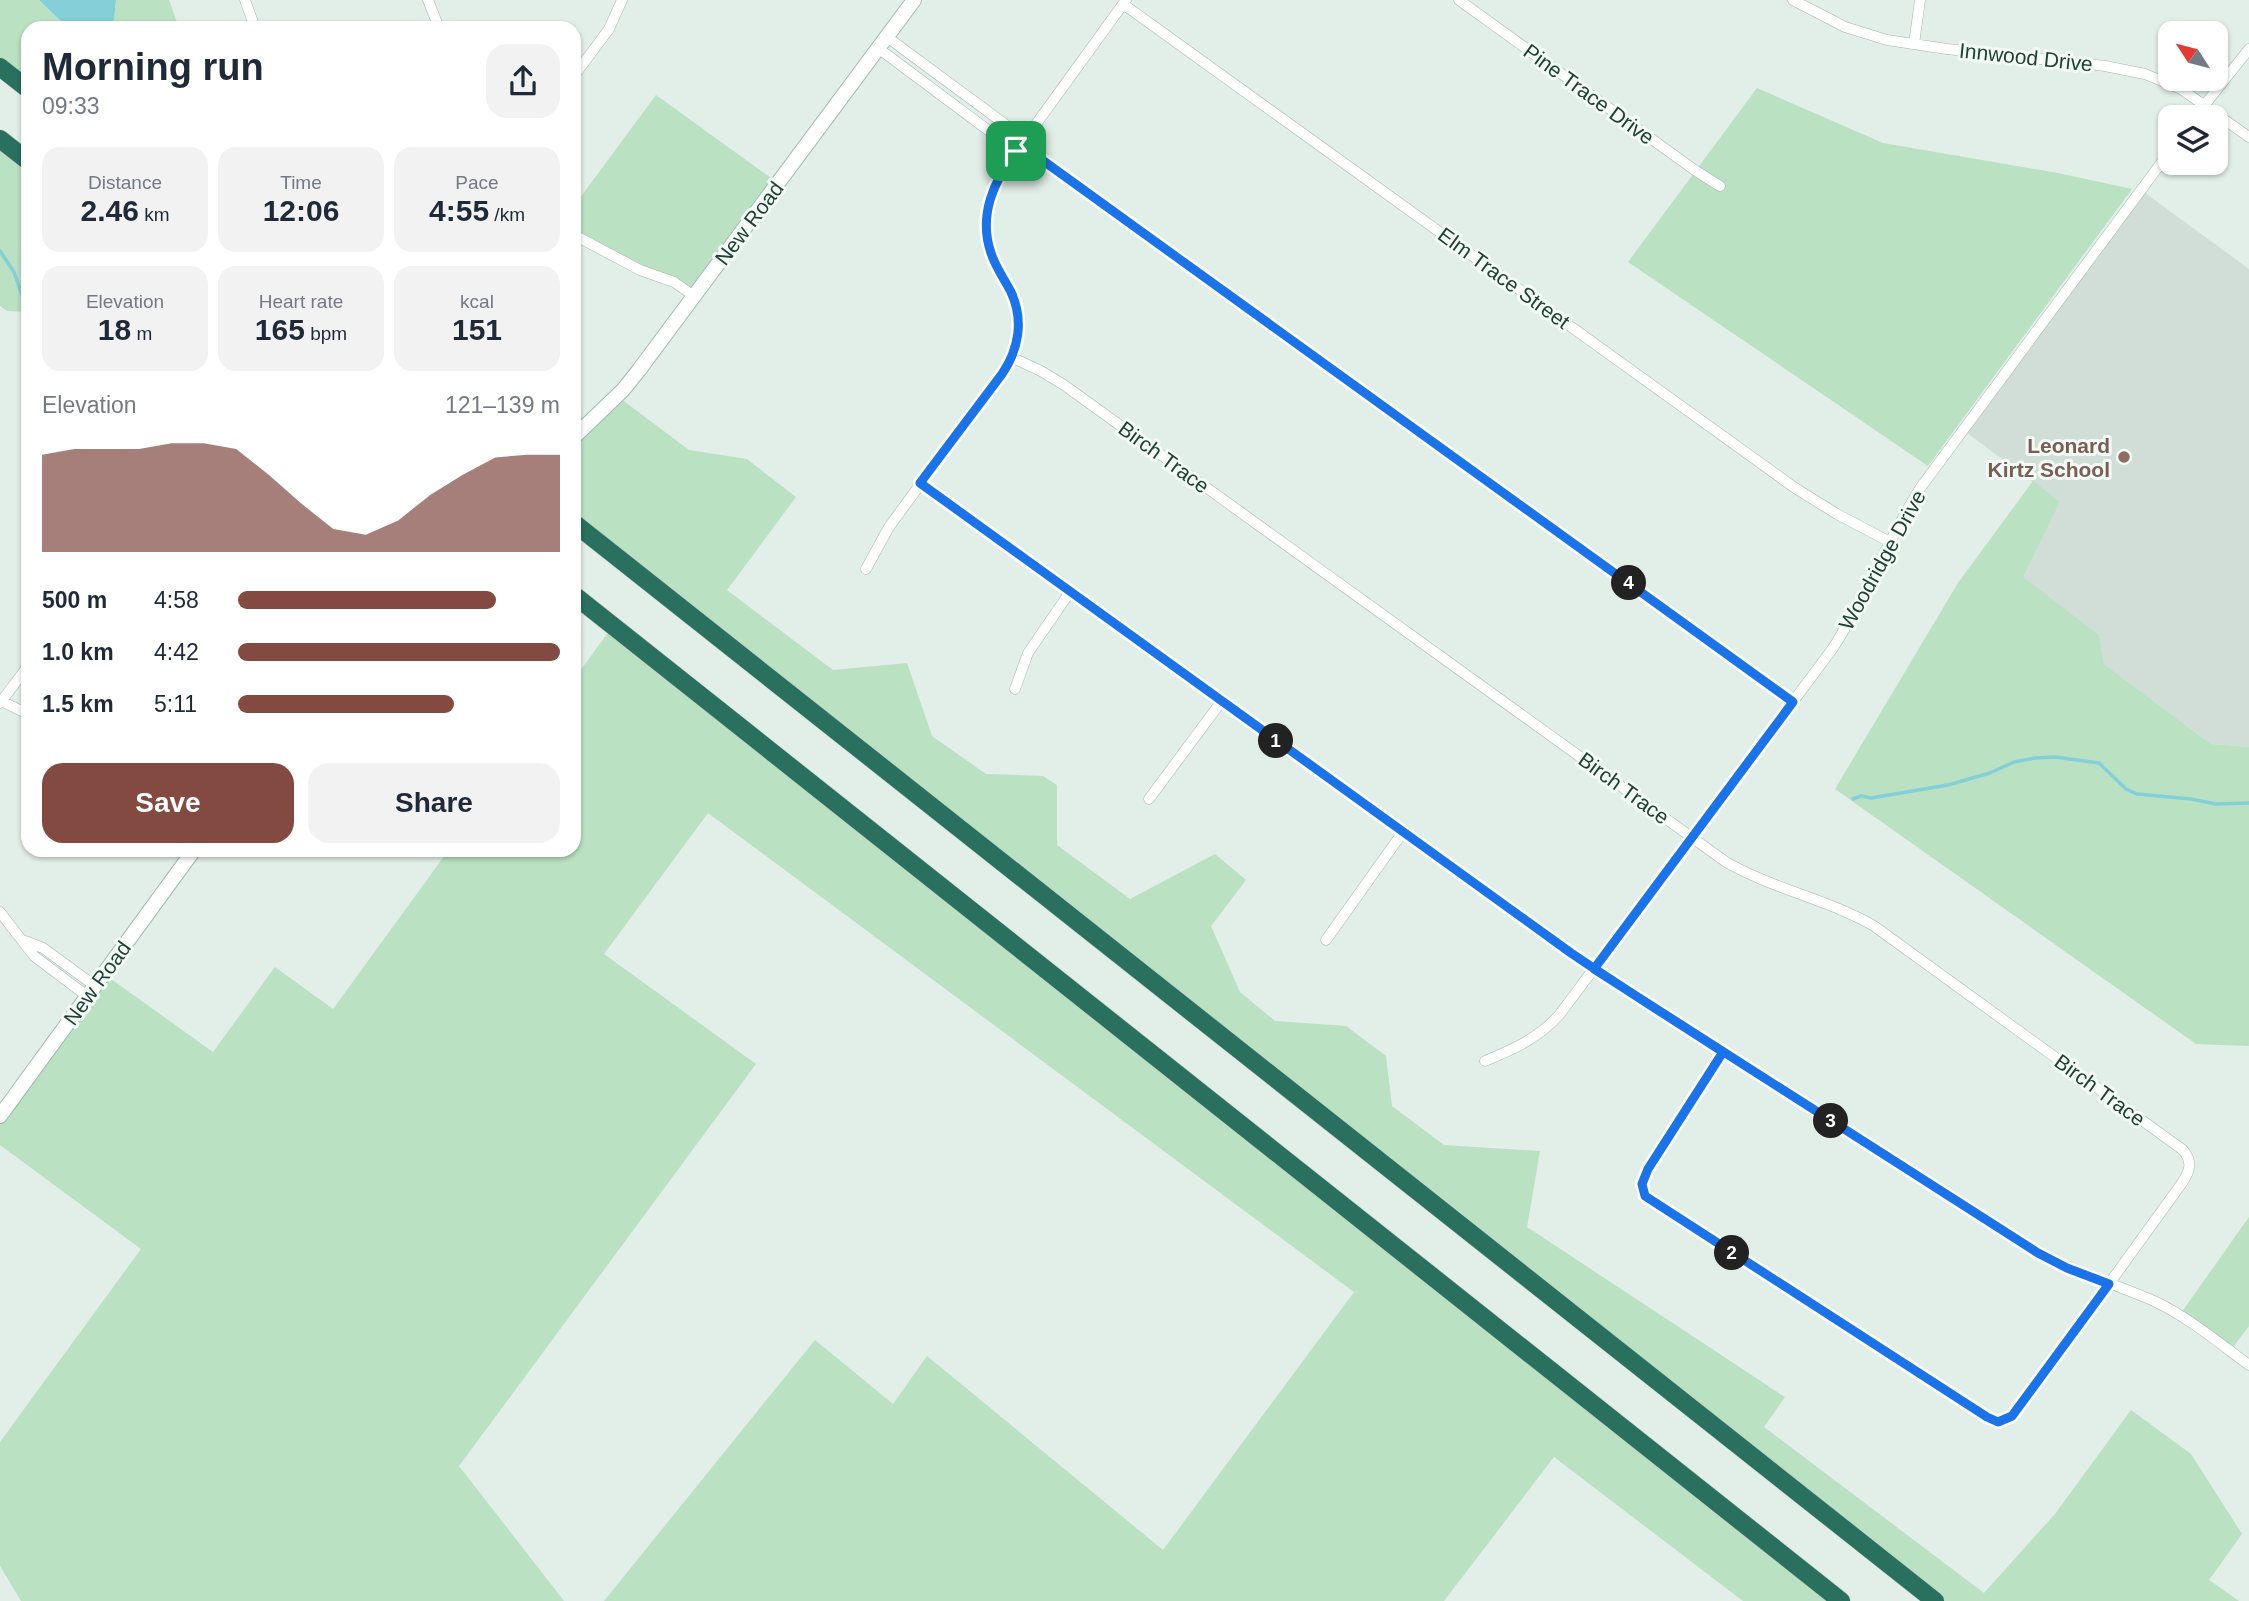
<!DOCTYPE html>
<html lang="en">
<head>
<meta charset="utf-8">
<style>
	body { margin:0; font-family:Helvetica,sans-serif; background:#f2f2f3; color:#1f2937; height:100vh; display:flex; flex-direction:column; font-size:26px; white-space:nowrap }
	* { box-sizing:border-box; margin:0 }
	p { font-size:23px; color:#747a83 }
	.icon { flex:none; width:38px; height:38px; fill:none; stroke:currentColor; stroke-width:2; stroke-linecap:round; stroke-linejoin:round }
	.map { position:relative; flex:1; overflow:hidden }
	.details { position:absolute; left:21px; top:21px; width:560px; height:836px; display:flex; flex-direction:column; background:#fff; border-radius:21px; box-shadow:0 2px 5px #0004 }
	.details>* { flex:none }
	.needle { width:46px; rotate:306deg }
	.controls { position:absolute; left:2158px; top:21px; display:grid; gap:14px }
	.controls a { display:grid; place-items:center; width:70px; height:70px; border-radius:14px; background:#fff; box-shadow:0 2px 5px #0004; font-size:35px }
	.pin { position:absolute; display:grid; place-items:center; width:60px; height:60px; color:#fff; margin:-30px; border-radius:14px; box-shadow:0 4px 10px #0006 }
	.km { position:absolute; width:35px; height:35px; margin:-18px; border-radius:50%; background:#222; color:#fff; font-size:19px; line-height:35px; text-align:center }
	.round { display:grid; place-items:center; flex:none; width:74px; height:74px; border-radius:21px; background:#f2f2f3 }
	.head { display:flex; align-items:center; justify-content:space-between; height:119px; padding:0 21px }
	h1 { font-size:38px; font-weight:700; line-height:52px }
	.stats { display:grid; grid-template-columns:repeat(3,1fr); gap:10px; height:119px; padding:7px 21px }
	.stats div { display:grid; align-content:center; border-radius:18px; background:#f2f2f3; text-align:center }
	.stats b { font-size:30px; font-weight:700 }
	.stats small { font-size:19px; font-weight:400 }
	.stats p { font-size:19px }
	.chart { height:196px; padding:14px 21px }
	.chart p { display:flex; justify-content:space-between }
	.chart svg { width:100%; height:126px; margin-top:7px; fill:#834a42; opacity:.7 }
	.primary-button { display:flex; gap:14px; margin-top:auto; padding:14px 21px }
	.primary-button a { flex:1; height:80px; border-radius:21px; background:#834a42; color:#fff; font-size:28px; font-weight:700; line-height:80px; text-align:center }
	.primary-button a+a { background:#f2f2f3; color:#1f2937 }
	ul { padding:0 21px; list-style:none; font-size:23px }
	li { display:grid; grid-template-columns:112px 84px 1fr; align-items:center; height:52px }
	li i { height:18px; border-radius:9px; background:#834a42 }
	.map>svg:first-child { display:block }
</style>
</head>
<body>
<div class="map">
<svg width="2249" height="1601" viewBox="0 0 2249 1601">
	<rect width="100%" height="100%" fill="#e2eee8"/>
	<path fill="#d0ded7" d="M 2141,190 L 2249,269 L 2249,747 L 2211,744 L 2104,664 L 2099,635 L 2022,577 L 2060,502 L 1967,433 L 2001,378 Z"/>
	<path fill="#b9e1c2" d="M 0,0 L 39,0 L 68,28 L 28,28 L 28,90 L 0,68 Z
		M 116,0 L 169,0 L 179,28 L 107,28 L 114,20 Z
		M 1757,88 L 1883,143 L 2058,173 L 2132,189 L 1928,466 L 1628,262 Z
		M 656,95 L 778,183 L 694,296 L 574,235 L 574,206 Z
		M 0,139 L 28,161 L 28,312 L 7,311 L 0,306 Z
		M 617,396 L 689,450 L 747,459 L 796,497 L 727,590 L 833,670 L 907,663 L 932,736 L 986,774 L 1043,776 L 1057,785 L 1057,845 L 1130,899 L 1215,854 L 1246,880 L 1211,926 L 1240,992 L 1275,1021 L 1346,1026 L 1386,1056 L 1392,1106 L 1444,1145 L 1540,1151 L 1527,1227 L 1785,1397 L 1764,1427 L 1984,1593 L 2055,1514 L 2131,1410 L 2191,1454 L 2242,1534 L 2209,1580 L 2239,1601 L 1934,1601 L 574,523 L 574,412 L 590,423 Z
		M 2033,481 L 2060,502 L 2023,577 L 2099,635 L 2104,664 L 2211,744 L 2249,747 L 2249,1046 L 2196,1044 L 1835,789 L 1958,583 Z
		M 613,626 L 1841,1601 L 1743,1601 L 1554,1457 L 1444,1601 L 604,1601 L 815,1340 L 893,1404 L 927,1356 L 1163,1550 L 1354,1292 L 708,813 L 604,954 L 756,1064 L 459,1466 L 564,1601 L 21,1601 L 0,1566 L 0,1442 L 141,1249 L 0,1145 L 0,1116 L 104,974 L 213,1052 L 275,967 L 333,1009 L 448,851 L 574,850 L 574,679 Z
		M 2249,1217 L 2249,1326 L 2230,1351 L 2179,1316 Z"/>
	<path fill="#85cfd8" d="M 39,0 L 116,0 L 114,20 L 107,28 L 68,28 Z"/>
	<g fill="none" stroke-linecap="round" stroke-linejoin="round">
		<path stroke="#85cfd8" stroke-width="3.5" d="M 0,251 L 14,272 L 28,312
			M 1853,799 L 1861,796 L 1871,798 L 1948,785 L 1990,773 L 2014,762 L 2035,758 L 2055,757 L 2099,763 L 2126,789 L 2137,794 L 2191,799 L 2216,804 L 2249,803"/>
		<g stroke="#a4b7af" stroke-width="11">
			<path id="street" d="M 245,0 L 255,28
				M 428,0 L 439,28
				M 1459,0 L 1696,171 L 1720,186
				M 1793,0 L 1845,27 L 1887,40 L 1947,49 L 2105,66 L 2145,74 L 2181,89 L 2249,137
				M 1123,4 L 1795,488 L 1837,514 L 1890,542
				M 887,37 L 1025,139
				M 1914,44 L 1920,0
				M 878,48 L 1016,151
				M 574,76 L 609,29 L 622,0
				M 2195,117 L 2249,49
				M 1020,145 L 1793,702
				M 574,235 L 640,270 L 674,282 L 694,296
				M 1013,358 L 1041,371 L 1064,385 L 1726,862 C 1773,889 1827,899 1874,926 L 2183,1150 C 2193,1162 2190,1171 2182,1183 L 2017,1411 L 2007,1420 L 1993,1421 L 1645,1196 L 1642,1190 L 1644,1177 L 1723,1052
				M 920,483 L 1571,953 L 2038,1253 C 2075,1272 2115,1284 2154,1301 C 2188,1317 2219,1343 2249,1365
				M 866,569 L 889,527 L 1013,358 C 1022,329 1018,305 1004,279 C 999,270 993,260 990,250 C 982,222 988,196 1002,171 L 1126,0
				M 1015,689 L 1028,653 L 1070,592
				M 1,701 L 28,714
				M 0,703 L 28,666
				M 1149,799 L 1221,702
				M 0,912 L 34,956 L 87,996
				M 1326,940 L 1403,832
				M 25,941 L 43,948 L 95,986
				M 1485,1061 C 1514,1049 1539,1038 1560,1014 L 1833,648 C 1867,596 1888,538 1921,487 L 2170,151"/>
		</g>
		<g stroke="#9fbbb0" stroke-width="16">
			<path id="secondary" d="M 574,437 L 623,390 L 639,370 L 914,0
				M 0,1116 L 194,850"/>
		</g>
		<g stroke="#c1cac7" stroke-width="19">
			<path id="highway" d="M 0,67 L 28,89
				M 0,139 L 28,161
				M 574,523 L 1935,1601
				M 574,595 L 1841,1601"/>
		</g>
		<use href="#street" stroke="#fff" stroke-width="10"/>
		<use href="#secondary" stroke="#fff" stroke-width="14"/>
		<use href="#highway" stroke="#29705e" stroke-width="18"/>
	</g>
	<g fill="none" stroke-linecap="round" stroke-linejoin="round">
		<g stroke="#fff" stroke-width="14">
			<path id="route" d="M 1016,151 C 994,181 978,215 991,253 C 995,266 1004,279 1011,292 C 1024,320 1019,349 1002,374 L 920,483 L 1571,953 C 1621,987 1672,1019 1723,1052 L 1648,1169 L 1642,1184 L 1645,1196 L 1987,1417 L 1998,1422 L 2012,1416 L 2109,1284 L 2067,1268 L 2038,1253 L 1594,969 L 1793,702 L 1038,157 L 1020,145 L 1016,151"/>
		</g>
		<use href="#route" stroke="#1a73e8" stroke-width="9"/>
	</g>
	<circle fill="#8d6e63" stroke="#f3faf6" stroke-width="2.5" cx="2124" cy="457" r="7"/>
	<g text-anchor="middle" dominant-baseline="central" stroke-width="6" stroke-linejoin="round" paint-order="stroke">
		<g font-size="21" fill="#204137" stroke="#f3faf6">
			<text transform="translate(2026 57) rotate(6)">Innwood Drive</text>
			<text transform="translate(1589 94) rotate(36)">Pine Trace Drive</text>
			<text transform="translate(749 223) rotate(-53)">New Road</text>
			<text transform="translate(1504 278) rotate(36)">Elm Trace Street</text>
			<text transform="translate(1164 457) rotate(36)">Birch Trace</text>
			<text transform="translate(1882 560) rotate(-61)">Woodridge Drive</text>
			<text transform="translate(1624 788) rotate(36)">Birch Trace</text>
			<text transform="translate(97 983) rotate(-54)">New Road</text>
			<text transform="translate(2100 1090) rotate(36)">Birch Trace</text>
		</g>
		<g font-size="21" font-weight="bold" fill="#785e54" stroke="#f3faf6" text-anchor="end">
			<text x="2110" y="445">Leonard<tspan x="2110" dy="24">Kirtz School</tspan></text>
		</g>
	</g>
</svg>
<div class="controls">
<a><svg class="needle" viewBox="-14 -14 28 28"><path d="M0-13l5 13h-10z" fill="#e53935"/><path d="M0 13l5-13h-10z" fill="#747a83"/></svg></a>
<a><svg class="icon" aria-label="layers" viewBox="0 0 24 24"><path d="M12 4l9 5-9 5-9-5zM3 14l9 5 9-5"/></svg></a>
</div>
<div class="pin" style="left:1016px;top:151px;background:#1e9e55"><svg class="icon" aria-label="arrive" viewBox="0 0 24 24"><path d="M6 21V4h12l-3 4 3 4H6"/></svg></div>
<b class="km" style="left:1276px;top:741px">1</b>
<b class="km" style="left:1732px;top:1253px">2</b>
<b class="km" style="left:1831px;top:1121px">3</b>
<b class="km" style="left:1629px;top:583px">4</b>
<section class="details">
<div class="head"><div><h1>Morning run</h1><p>09:33</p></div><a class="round"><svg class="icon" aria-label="share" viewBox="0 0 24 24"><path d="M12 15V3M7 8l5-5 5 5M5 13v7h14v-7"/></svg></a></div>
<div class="stats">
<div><p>Distance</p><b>2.46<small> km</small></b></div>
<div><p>Time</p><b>12:06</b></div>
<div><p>Pace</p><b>4:55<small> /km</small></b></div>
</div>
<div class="stats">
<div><p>Elevation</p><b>18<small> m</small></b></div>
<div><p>Heart rate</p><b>165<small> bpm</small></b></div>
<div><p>kcal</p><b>151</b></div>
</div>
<div class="chart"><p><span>Elevation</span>121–139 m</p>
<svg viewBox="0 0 160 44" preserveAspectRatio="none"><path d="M0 44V10L10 8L20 8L30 8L40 6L50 6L60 8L70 17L80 27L90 36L100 38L110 33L120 24L130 17L140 11L150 10L160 10V44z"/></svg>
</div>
<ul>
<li><b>500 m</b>4:58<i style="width:80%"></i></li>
<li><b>1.0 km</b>4:42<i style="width:100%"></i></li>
<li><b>1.5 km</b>5:11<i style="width:67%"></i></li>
</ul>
<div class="primary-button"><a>Save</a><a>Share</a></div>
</section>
</div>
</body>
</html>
